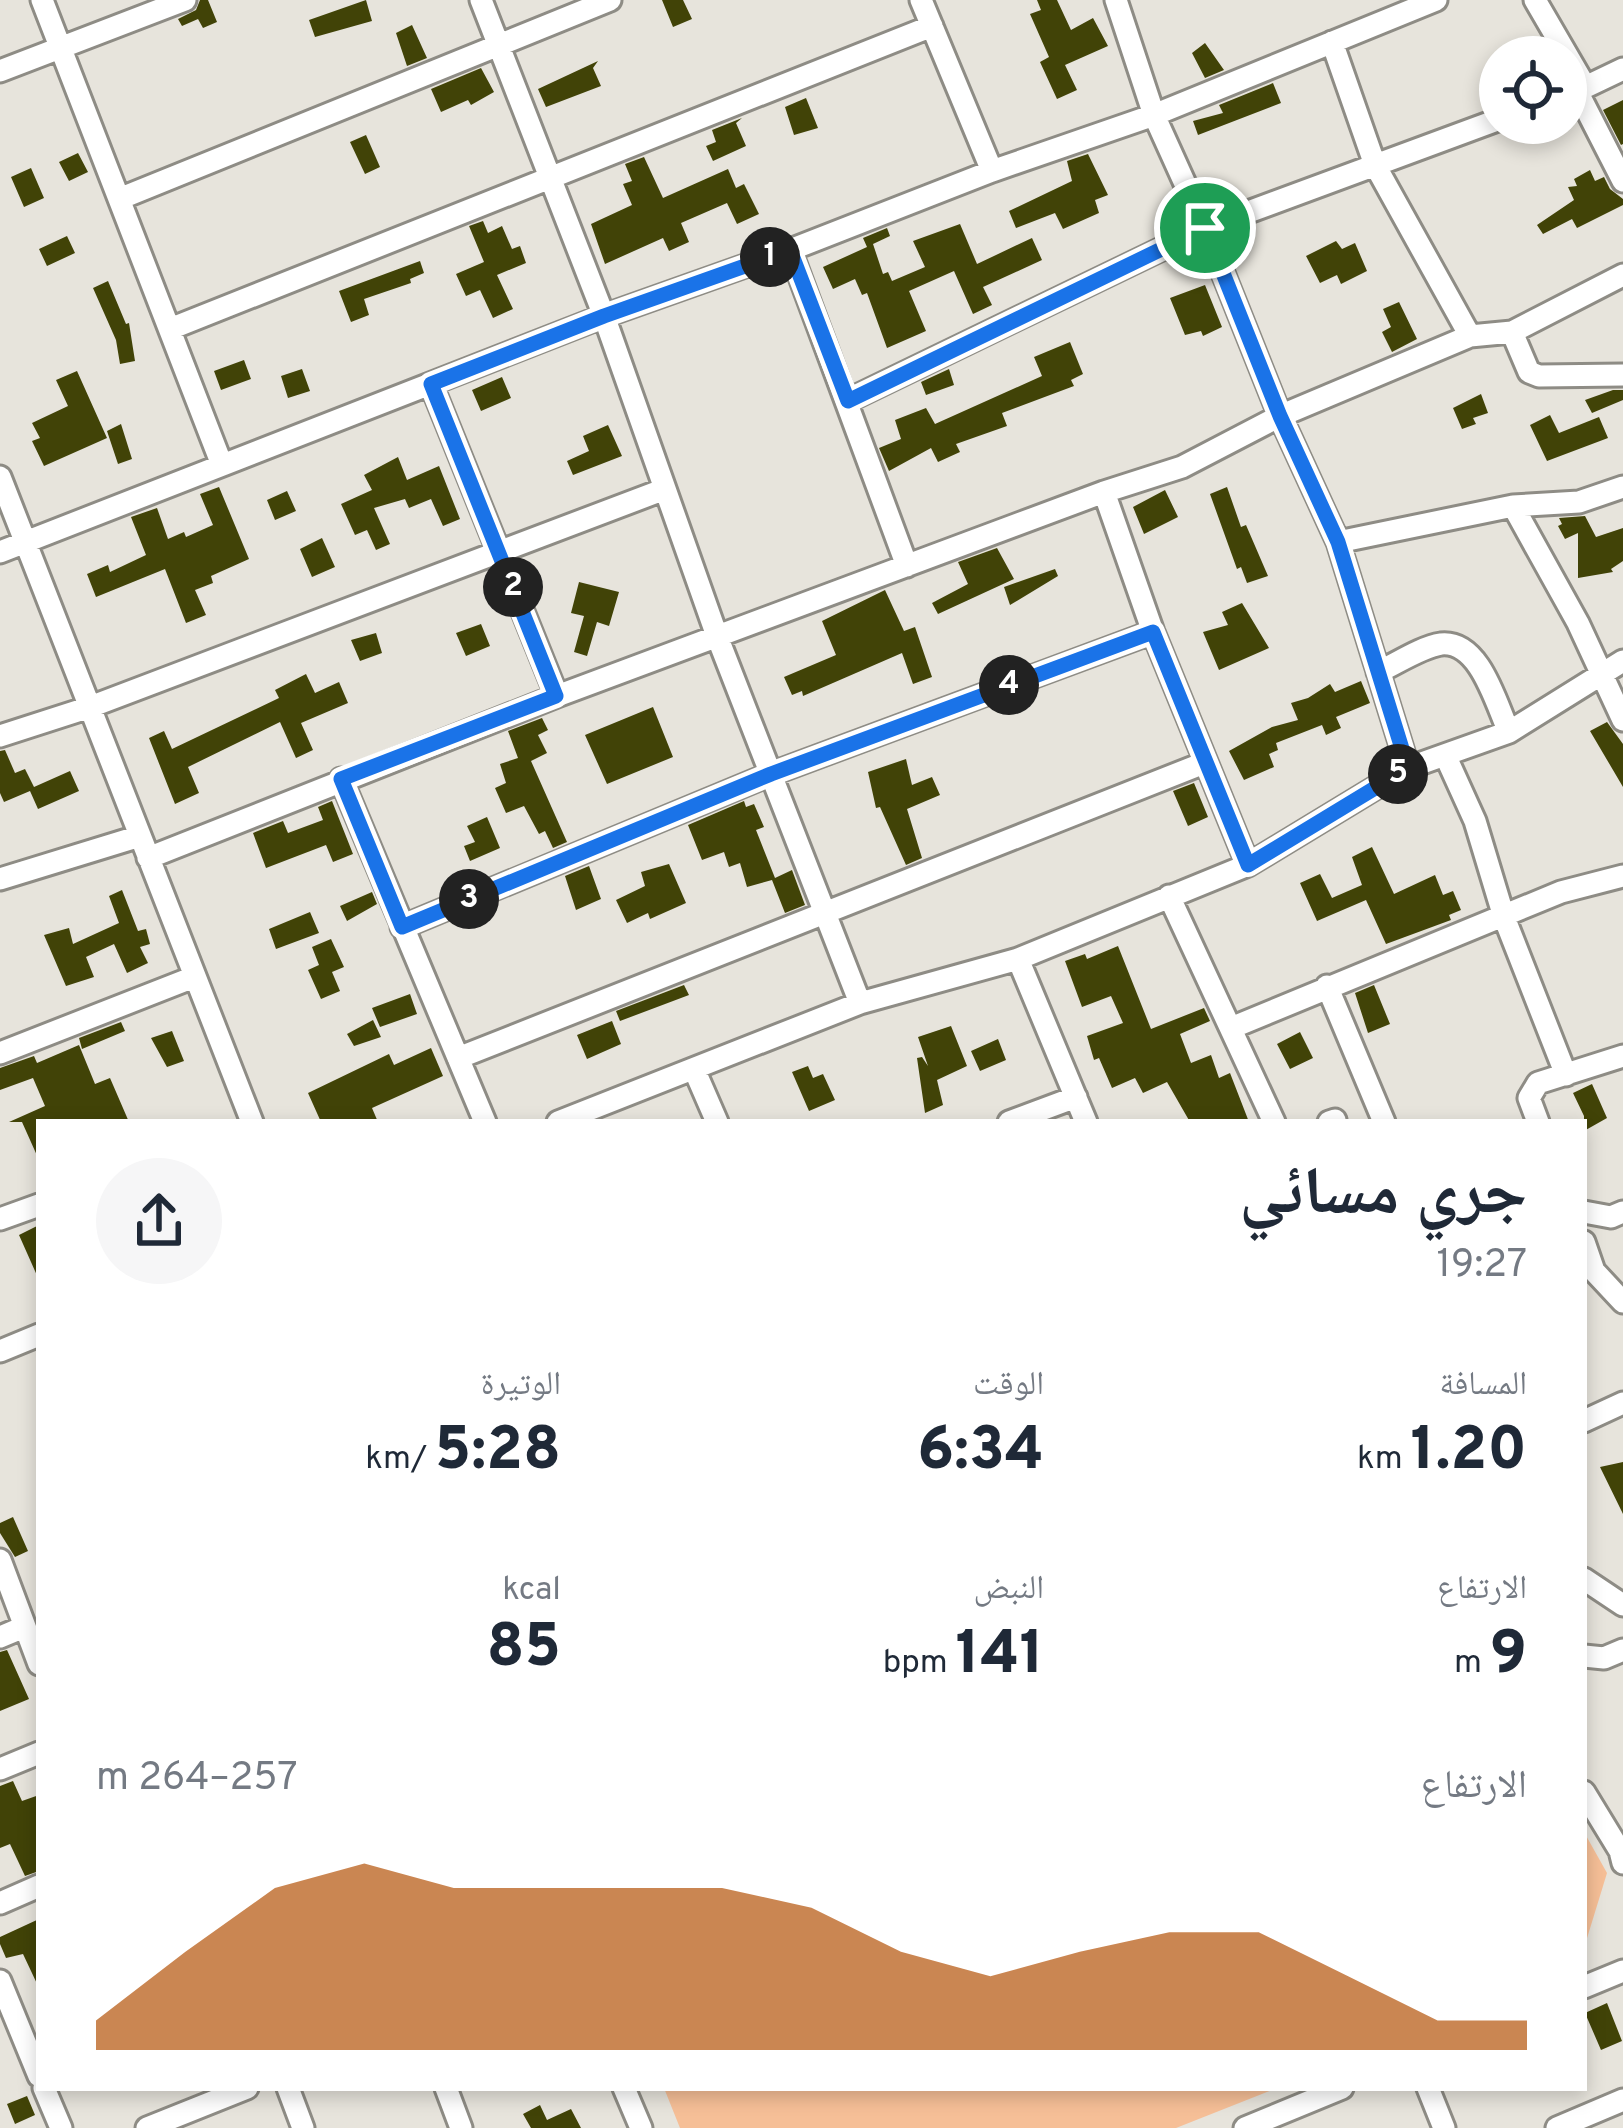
<!DOCTYPE html>
<html lang="ar">
<head>
<meta charset="utf-8">
<style>
	body { margin:0; font-family:Overpass,"Noto Naskh Arabic",sans-serif; background:#f6f6f7; color:#1f2937; direction:rtl; height:100vh; display:flex; flex-direction:column; font-size:45px; white-space:nowrap }
	* { box-sizing:border-box; margin:0 }
	p { font-size:39px; color:#747a83 }
	.icon { flex:none; width:66px; height:66px; fill:none; stroke:currentColor; stroke-width:2; stroke-linecap:round; stroke-linejoin:round }
	.map { position:relative; flex:1; overflow:hidden; direction:ltr }
	.sheet { position:absolute; left:36px; top:1119px; width:1551px; height:972px; display:flex; flex-direction:column; background:#fff; border-radius:0px; box-shadow:0 6px 18px #0003; direction:rtl }
	.sheet>* { flex:none }
	.fabs { position:absolute; left:1479px; top:36px; display:grid; gap:24px }
	.fabs a { display:grid; place-items:center; width:108px; height:108px; border-radius:50%; background:#fff; box-shadow:0 6px 18px #0003; font-size:60px }
	.pin { position:absolute; display:grid; place-items:center; width:102px; height:102px; color:#fff; margin:-51px; border:6px solid #fff; border-radius:50%; box-shadow:0 3px 12px #0007 }
	.km { position:absolute; width:60px; height:60px; margin:-30px; border-radius:50%; background:#222; color:#fff; font-size:33px; line-height:60px; text-align:center }
	.round { display:grid; place-items:center; flex:none; width:126px; height:126px; border-radius:63px; background:#f6f6f7 }
	.headline { display:flex; align-items:center; justify-content:space-between; height:204px; padding:0 60px }
	h1 { font-size:66px; font-weight:800; line-height:90px }
	.stats { display:grid; grid-template-columns:repeat(3,1fr); gap:18px; height:204px; padding:12px 60px }
	.stats div { display:grid; align-content:center }
	.stats b { font-size:60px; font-weight:800 }
	.stats small { font-size:33px; font-weight:400 }
	.stats p { font-size:33px }
	.chart { height:336px; padding:24px 60px }
	.chart p { display:flex; justify-content:space-between }
	.chart svg { width:100%; height:216px; margin-top:12px; fill:#b45309; opacity:.7 }
	.map>svg:first-child { display:block }
</style>
</head>
<body>
<div class="map">
<svg width="1623" height="2128" viewBox="0 0 1623 2128">
	<rect width="100%" height="100%" fill="#e7e4dc"/>
	<path fill="#f6bf97" d="M 1584,1832 L 1607,1873 L 1584,1948 Z
		M 664,2088 L 1277,2088 L 1176,2128 L 680,2128 Z"/>
	<path fill="#414307" d="M 200,0 L 208,0 L 217,22 L 203,28 L 198,19 L 182,26 L 178,19 L 196,10 Z
		M 366,0 L 372,21 L 315,37 L 309,20 Z
		M 662,0 L 683,0 L 692,19 L 673,27 Z
		M 1037,0 L 1057,0 L 1071,30 L 1093,18 L 1108,46 L 1065,65 L 1077,90 L 1057,99 L 1040,62 L 1049,57 L 1030,14 L 1041,10 Z
		M 412,25 L 427,58 L 407,66 L 396,33 Z
		M 1205,43 L 1224,70 L 1205,78 L 1192,53 Z
		M 598,61 L 593,68 L 601,86 L 546,107 L 538,89 Z
		M 481,68 L 494,92 L 471,105 L 468,100 L 441,112 L 431,89 Z
		M 1273,83 L 1281,103 L 1198,135 L 1193,121 L 1223,113 L 1219,105 Z
		M 806,98 L 818,128 L 794,135 L 785,107 Z
		M 1623,100 L 1623,144 L 1621,145 L 1603,110 Z
		M 742,118 L 736,123 L 746,146 L 713,161 L 706,146 L 716,142 L 712,130 Z
		M 366,135 L 380,167 L 365,174 L 350,142 Z
		M 78,153 L 88,172 L 69,181 L 59,162 Z
		M 1088,154 L 1108,195 L 1095,200 L 1099,213 L 1063,229 L 1055,213 L 1016,228 L 1009,211 L 1072,181 L 1067,161 Z
		M 644,157 L 663,198 L 728,169 L 736,188 L 744,184 L 759,214 L 737,224 L 727,203 L 681,223 L 689,242 L 669,251 L 663,238 L 605,264 L 591,224 L 632,205 L 623,184 L 632,181 L 625,164 Z
		M 31,168 L 44,198 L 24,207 L 11,177 Z
		M 1590,170 L 1595,181 L 1604,177 L 1610,189 L 1623,199 L 1623,205 L 1577,228 L 1572,219 L 1543,234 L 1537,225 L 1574,200 L 1568,187 L 1577,186 L 1574,179 Z
		M 483,221 L 488,233 L 502,226 L 512,249 L 520,246 L 526,263 L 497,275 L 513,309 L 493,318 L 480,290 L 466,296 L 456,274 L 484,262 L 469,226 Z
		M 960,224 L 977,264 L 1032,238 L 1042,260 L 983,287 L 992,305 L 973,314 L 954,271 L 909,291 L 926,331 L 887,348 L 867,293 L 862,295 L 855,279 L 833,289 L 823,267 L 867,247 L 863,238 L 887,228 L 890,236 L 873,244 L 883,274 L 888,272 L 892,281 L 925,267 L 913,241 Z
		M 67,236 L 75,253 L 47,266 L 39,249 Z
		M 1336,241 L 1342,249 L 1355,243 L 1367,271 L 1341,284 L 1337,275 L 1320,283 L 1306,256 Z
		M 420,261 L 424,273 L 410,279 L 411,283 L 364,299 L 369,315 L 351,322 L 339,291 Z
		M 108,281 L 126,324 L 129,323 L 135,361 L 120,364 L 116,340 L 93,288 Z
		M 1205,285 L 1222,327 L 1203,336 L 1201,331 L 1185,335 L 1170,298 Z
		M 1399,302 L 1417,339 L 1392,352 L 1382,332 L 1391,327 L 1383,309 Z
		M 1070,342 L 1083,374 L 1071,380 L 1074,386 L 1002,413 L 1007,426 L 956,444 L 960,452 L 938,462 L 931,448 L 889,471 L 879,448 L 901,439 L 895,420 L 926,408 L 935,424 L 1042,376 L 1034,357 Z
		M 244,360 L 251,379 L 221,390 L 214,371 Z
		M 302,369 L 310,391 L 288,398 L 281,376 Z
		M 949,369 L 954,385 L 926,395 L 921,382 Z
		M 77,371 L 107,438 L 44,466 L 32,441 L 40,438 L 32,423 L 68,406 L 56,380 Z
		M 502,377 L 511,398 L 481,411 L 472,390 Z
		M 1613,390 L 1623,390 L 1623,400 L 1592,413 L 1585,400 Z
		M 1481,394 L 1488,413 L 1473,418 L 1476,424 L 1462,429 L 1453,408 Z
		M 1550,415 L 1559,433 L 1599,417 L 1608,438 L 1547,461 L 1530,425 Z
		M 121,424 L 132,459 L 118,464 L 107,431 Z
		M 608,425 L 622,456 L 573,475 L 567,461 L 589,451 L 583,436 Z
		M 398,457 L 407,480 L 439,466 L 460,519 L 443,526 L 431,499 L 409,508 L 405,499 L 374,508 L 390,544 L 376,550 L 367,530 L 355,535 L 341,504 L 372,490 L 364,475 Z
		M 219,487 L 249,559 L 211,576 L 213,583 L 195,590 L 206,615 L 186,623 L 165,569 L 96,597 L 87,574 L 108,565 L 110,572 L 146,555 L 131,517 L 157,508 L 168,539 L 184,532 L 186,537 L 213,525 L 200,494 Z
		M 1227,487 L 1241,527 L 1246,525 L 1268,576 L 1247,583 L 1241,567 L 1237,569 L 1210,494 Z
		M 1165,490 L 1178,517 L 1144,534 L 1133,507 Z
		M 287,491 L 296,511 L 275,520 L 267,500 Z
		M 1585,516 L 1596,537 L 1623,528 L 1623,561 L 1611,569 L 1613,572 L 1578,578 L 1578,533 L 1565,539 L 1558,526 L 1562,524 L 1559,518 Z
		M 322,538 L 335,567 L 312,577 L 300,549 Z
		M 997,548 L 1014,579 L 938,614 L 932,603 L 968,584 L 958,562 Z
		M 1055,569 L 1058,576 L 1010,605 L 1004,587 Z
		M 579,582 L 619,592 L 609,626 L 597,622 L 587,656 L 574,652 L 584,616 L 571,613 Z
		M 885,590 L 904,631 L 915,627 L 932,677 L 913,684 L 902,653 L 803,696 L 802,691 L 792,695 L 784,677 L 836,655 L 822,621 Z
		M 1242,603 L 1269,648 L 1219,670 L 1203,632 L 1228,625 L 1222,612 Z
		M 481,624 L 490,646 L 466,656 L 456,633 Z
		M 376,633 L 382,653 L 360,661 L 351,640 Z
		M 306,674 L 315,693 L 339,682 L 348,703 L 301,723 L 313,750 L 296,758 L 280,722 L 188,767 L 199,793 L 175,804 L 149,738 L 164,731 L 172,749 L 279,698 L 275,690 Z
		M 1361,681 L 1370,703 L 1336,717 L 1341,728 L 1326,735 L 1322,725 L 1276,743 L 1278,750 L 1269,754 L 1274,767 L 1244,780 L 1229,751 L 1272,727 L 1298,720 L 1291,703 L 1308,698 L 1330,684 L 1335,692 Z
		M 653,707 L 673,757 L 607,784 L 585,735 Z
		M 542,718 L 548,730 L 538,735 L 547,753 L 531,761 L 567,842 L 553,848 L 545,831 L 539,834 L 524,806 L 506,813 L 495,788 L 506,783 L 500,764 L 518,758 L 508,731 Z
		M 1607,722 L 1623,744 L 1623,787 L 1590,731 Z
		M 5,750 L 15,773 L 25,769 L 34,787 L 70,771 L 79,791 L 38,809 L 30,791 L 4,802 L 0,793 L 0,751 Z
		M 906,759 L 912,785 L 932,777 L 940,795 L 907,809 L 922,858 L 906,865 L 880,807 L 876,808 L 868,772 Z
		M 1194,783 L 1208,817 L 1188,826 L 1173,791 Z
		M 332,801 L 353,854 L 333,862 L 326,845 L 266,868 L 253,833 L 283,821 L 288,833 L 323,820 L 318,807 Z
		M 744,801 L 746,807 L 754,804 L 764,827 L 756,830 L 775,878 L 792,870 L 805,905 L 785,913 L 772,880 L 747,887 L 740,863 L 729,867 L 724,852 L 702,860 L 688,825 Z
		M 487,817 L 500,848 L 470,861 L 464,846 L 475,842 L 467,826 Z
		M 1372,847 L 1394,894 L 1435,875 L 1443,895 L 1453,891 L 1461,910 L 1449,915 L 1451,920 L 1386,944 L 1366,900 L 1317,921 L 1300,883 L 1320,874 L 1332,898 L 1362,885 L 1352,857 Z
		M 669,864 L 686,903 L 650,919 L 648,913 L 627,923 L 616,900 L 645,886 L 641,872 Z
		M 589,866 L 601,899 L 576,910 L 565,876 Z
		M 122,890 L 138,931 L 146,929 L 150,944 L 140,947 L 148,963 L 127,973 L 114,944 L 86,957 L 94,977 L 66,986 L 44,935 L 69,928 L 73,944 L 119,923 L 109,896 Z
		M 372,892 L 377,904 L 347,921 L 340,906 Z
		M 310,912 L 319,933 L 276,949 L 269,929 Z
		M 331,939 L 344,967 L 332,972 L 340,991 L 321,999 L 308,970 L 319,965 L 312,947 Z
		M 1118,946 L 1151,1029 L 1204,1008 L 1210,1021 L 1180,1034 L 1191,1063 L 1211,1055 L 1219,1078 L 1230,1073 L 1249,1122 L 1190,1122 L 1167,1082 L 1143,1093 L 1135,1078 L 1112,1088 L 1099,1058 L 1094,1060 L 1087,1036 L 1123,1023 L 1111,996 L 1082,1007 L 1065,961 L 1085,954 L 1087,959 Z
		M 684,985 L 689,995 L 620,1021 L 616,1011 Z
		M 1374,985 L 1390,1024 L 1368,1033 L 1355,993 Z
		M 410,994 L 417,1014 L 380,1027 L 372,1008 Z
		M 373,1020 L 381,1037 L 354,1046 L 347,1034 Z
		M 612,1021 L 621,1044 L 587,1059 L 577,1035 Z
		M 121,1022 L 125,1031 L 82,1049 L 79,1038 Z
		M 951,1026 L 967,1066 L 937,1080 L 943,1105 L 925,1113 L 917,1058 L 922,1057 L 928,1066 L 918,1037 Z
		M 172,1031 L 184,1061 L 167,1067 L 151,1038 Z
		M 1300,1032 L 1313,1058 L 1290,1069 L 1277,1044 Z
		M 998,1039 L 1006,1060 L 980,1071 L 971,1051 Z
		M 79,1045 L 95,1084 L 110,1078 L 129,1122 L 39,1122 L 39,1160 L 22,1122 L 9,1122 L 45,1106 L 33,1078 L 0,1090 L 0,1068 L 34,1056 L 37,1063 Z
		M 431,1048 L 443,1076 L 372,1108 L 378,1122 L 321,1122 L 308,1093 L 389,1054 L 394,1065 Z
		M 808,1066 L 813,1078 L 823,1074 L 835,1100 L 809,1111 L 792,1072 Z
		M 1592,1084 L 1607,1118 L 1584,1131 L 1584,1116 L 1573,1093 Z
		M 39,1225 L 39,1280 L 19,1235 Z
		M 1623,1462 L 1623,1514 L 1600,1467 Z
		M 13,1517 L 28,1551 L 15,1557 L 0,1533 L 0,1523 Z
		M 7,1650 L 29,1699 L 0,1711 L 0,1652 Z
		M 13,1781 L 22,1801 L 39,1795 L 39,1871 L 25,1876 L 10,1844 L 0,1848 L 0,1786 Z
		M 39,1919 L 39,1988 L 23,1954 L 6,1958 L 0,1944 L 0,1937 Z
		M 1607,2003 L 1622,2041 L 1601,2050 L 1585,2013 Z
		M 27,2096 L 35,2115 L 15,2124 L 7,2104 Z
		M 540,2105 L 547,2120 L 571,2109 L 581,2128 L 531,2128 L 523,2114 Z"/>
	<g fill="none" stroke-linecap="round" stroke-linejoin="round">
		<g stroke="#8e8c85" stroke-width="27">
			<path id="minor" d="M 42,0 L 222,465
				M 481,0 L 604,316 L 717,636 L 860,1003
				M 921,0 L 992,171
				M 1116,0 L 1154,115 L 1205,228 L 1280,416 L 1338,542 L 1408,768
				M 1535,0 L 1585,86
				M 1332,42 L 1375,165 L 1470,336
				M 0,71 L 185,0
				M 1577,91 L 1623,181
				M 1575,92 L 1623,69
				M 119,199 L 610,0
				M 790,250 L 907,566
				M 170,329 L 932,26
				M 1512,332 L 1529,372 L 1539,376 L 1623,375
				M 431,384 L 557,696
				M 847,401 L 1205,228 L 1500,119
				M 0,477 L 252,1122
				M 1104,492 L 1153,632 L 1248,865
				M 1513,506 L 1578,623 L 1623,720
				M 1338,542 L 1513,506 L 1579,502 L 1623,487
				M 0,552 L 604,316 L 790,250 L 992,171 L 1154,115 L 1436,0
				M 1378,672 C 1396,664 1421,647 1441,644 C 1480,640 1496,704 1509,732
				M 0,736 L 90,707 L 665,489
				M 1446,757 L 1475,821 L 1504,917 L 1566,1075
				M 341,779 L 485,1122
				M 148,858 L 557,696 L 1104,492 L 1182,467 L 1280,416 L 1470,336 L 1512,332 L 1623,275
				M 0,879 L 140,836
				M 1169,896 L 1274,1122
				M 402,927 L 771,774 L 1153,632
				M 1018,959 L 1086,1122
				M 1327,986 L 1384,1122
				M 1231,1028 L 1561,892 L 1623,876
				M 0,1053 L 194,977
				M 458,1058 L 1204,763
				M 694,1069 L 717,1122
				M 558,1122 L 860,1003 L 1018,959 L 1248,865 L 1408,768 L 1509,732 L 1623,661
				M 1009,1122 L 1076,1097
				M 1329,1122 L 1335,1120
				M 1538,1122 L 1529,1098 L 1538,1083 L 1623,1056
				M 1584,1212 L 1611,1217 L 1623,1212
				M 0,1219 L 39,1205
				M 1584,1242 L 1594,1271 L 1623,1302
				M 0,1351 L 39,1335
				M 1584,1421 L 1623,1403
				M 0,1560 L 39,1664
				M 1584,1579 L 1623,1605
				M 0,1637 L 24,1627
				M 1584,1656 L 1604,1658 L 1623,1650
				M 0,1769 L 39,1753
				M 1584,1792 L 1620,1851 L 1623,1863
				M 0,1903 L 39,1886
				M 0,1981 L 39,2076
				M 1584,1987 L 1623,1971
				M 44,2088 L 61,2128
				M 288,2088 L 303,2128
				M 446,2088 L 461,2128
				M 624,2088 L 641,2128
				M 1428,2088 L 1444,2128
				M 147,2128 L 247,2088
				M 1245,2128 L 1342,2088
				M 1557,2128 L 1623,2100"/>
		</g>
		<use href="#minor" stroke="#fff" stroke-width="21"/>
	</g>
	<g fill="none" stroke-linecap="round" stroke-linejoin="round">
		<g stroke="#fff" stroke-width="24">
			<path id="route" d="M 1205,228 L 1280,416 L 1338,542 L 1408,768 L 1248,865 L 1153,632 L 771,774 L 402,927 L 341,779 L 556,696 L 431,384 L 604,316 L 790,250 L 848,401 Z"/>
		</g>
		<use href="#route" stroke="#1a73e8" stroke-width="15"/>
	</g>
</svg>
<div class="fabs">
<a><svg class="icon" aria-label="locate" viewBox="0 0 24 24"><circle cx="12" cy="12" r="6"/><path d="M12 2v4M12 18v4M2 12h4M18 12h4"/></svg></a>
</div>
<div class="pin" style="left:1205px;top:228px;background:#1e9e55"><svg class="icon" aria-label="arrive" viewBox="0 0 24 24"><path d="M6 21V4h12l-3 4 3 4H6"/></svg></div>
<b class="km" style="left:770px;top:257px">1</b>
<b class="km" style="left:513px;top:587px">2</b>
<b class="km" style="left:469px;top:899px">3</b>
<b class="km" style="left:1009px;top:685px">4</b>
<b class="km" style="left:1398px;top:774px">5</b>
<section class="sheet">
<div class="headline"><div><h1>جري مسائي</h1><p>19:27</p></div><a class="round"><svg class="icon" aria-label="share" viewBox="0 0 24 24"><path d="M12 15V3M7 8l5-5 5 5M5 13v7h14v-7"/></svg></a></div>
<div class="stats">
<div><p>المسافة</p><b>1.20<small> km</small></b></div>
<div><p>الوقت</p><b>6:34</b></div>
<div><p>الوتيرة</p><b>5:28<small> /km</small></b></div>
</div>
<div class="stats">
<div><p>الارتفاع</p><b>9<small> m</small></b></div>
<div><p>النبض</p><b>141<small> bpm</small></b></div>
<div><p>kcal</p><b>85</b></div>
</div>
<div class="chart"><p><span>الارتفاع</span>257–264 m</p>
<svg viewBox="0 0 160 44" preserveAspectRatio="none"><path d="M0 44V38L10 24L20 11L30 6L40 11L50 11L60 11L70 11L80 15L90 24L100 29L110 24L120 20L130 20L140 29L150 38L160 38V44z"/></svg>
</div>
</section>
</div>
</body>
</html>
